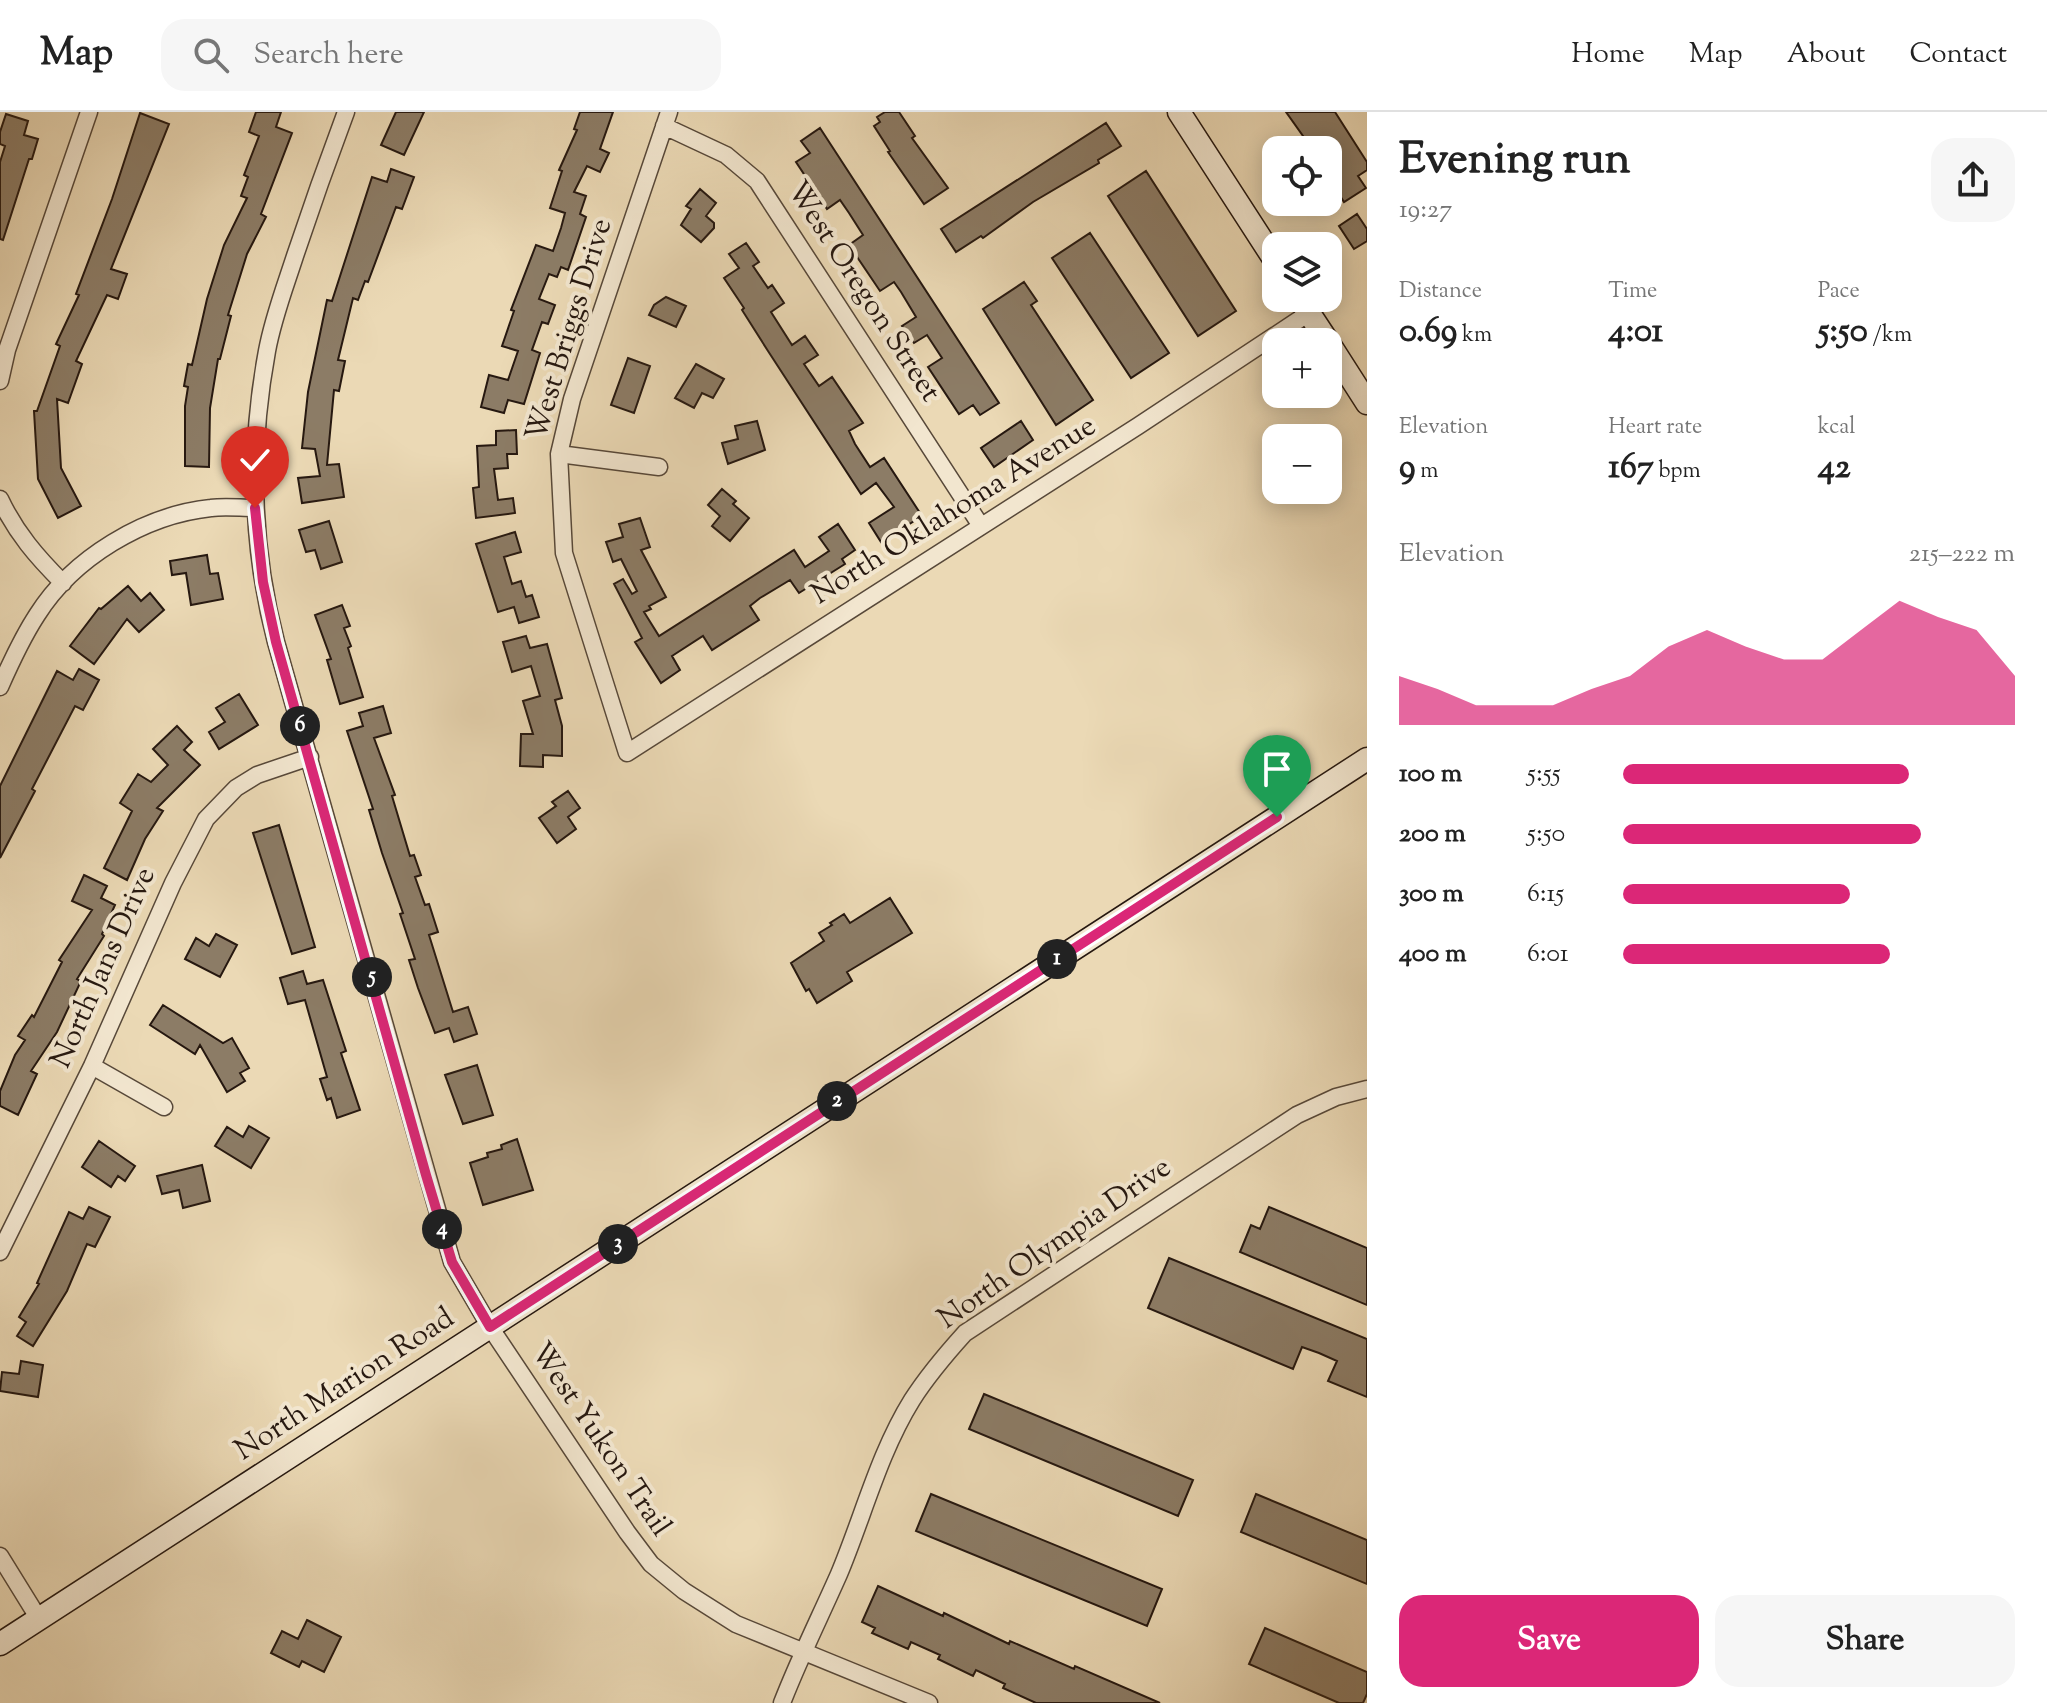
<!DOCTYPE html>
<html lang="en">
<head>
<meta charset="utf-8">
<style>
	body { margin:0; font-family:"Sorts Mill Goudy",serif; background:#f6f6f6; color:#222; height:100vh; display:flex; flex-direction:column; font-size:30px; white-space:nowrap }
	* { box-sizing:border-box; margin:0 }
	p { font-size:26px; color:#767676 }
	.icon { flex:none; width:44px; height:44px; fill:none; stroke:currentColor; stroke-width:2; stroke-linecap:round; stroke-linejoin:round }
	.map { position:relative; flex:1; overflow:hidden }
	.details { display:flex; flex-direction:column; background:#fff; width:680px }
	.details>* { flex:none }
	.fabs { position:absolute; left:1262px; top:24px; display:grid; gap:16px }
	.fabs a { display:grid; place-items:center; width:80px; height:80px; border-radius:16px; background:#fff; box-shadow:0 4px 20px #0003; font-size:40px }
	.pin { position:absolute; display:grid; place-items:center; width:68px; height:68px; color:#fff; margin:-82px -34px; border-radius:50% 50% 50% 0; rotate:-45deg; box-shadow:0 0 8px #0007 }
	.pin .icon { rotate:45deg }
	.km { position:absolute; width:40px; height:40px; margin:-20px; border-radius:50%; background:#222; color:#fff; font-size:22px; line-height:40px; text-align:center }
	.round { display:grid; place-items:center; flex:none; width:84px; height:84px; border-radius:24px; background:#f6f6f6 }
	.head { display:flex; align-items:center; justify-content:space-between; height:136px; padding:0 32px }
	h1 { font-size:44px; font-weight:700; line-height:60px }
	.figures { display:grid; grid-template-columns:repeat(3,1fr); gap:12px; height:136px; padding:8px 32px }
	.figures div { display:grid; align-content:center }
	.figures b { font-size:34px; font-weight:700 }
	.figures small { font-size:22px; font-weight:400 }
	.figures p { font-size:22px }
	.chart { height:224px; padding:16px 32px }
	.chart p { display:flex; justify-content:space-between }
	.chart svg { width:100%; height:144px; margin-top:8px; fill:#db2777; opacity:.7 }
	.button { display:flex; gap:16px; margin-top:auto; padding:16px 32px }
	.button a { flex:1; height:92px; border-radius:24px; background:#db2777; color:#fff; font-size:32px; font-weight:700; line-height:92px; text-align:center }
	.button a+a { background:#f6f6f6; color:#222 }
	ul { padding:0 32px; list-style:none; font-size:26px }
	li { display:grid; grid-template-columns:128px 96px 1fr; align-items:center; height:60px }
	li i { height:20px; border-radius:10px; background:#db2777 }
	header { display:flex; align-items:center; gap:48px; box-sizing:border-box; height:112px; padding:0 40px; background:#fff; border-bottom:2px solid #e0e0e0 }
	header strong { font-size:38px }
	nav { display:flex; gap:44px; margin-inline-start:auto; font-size:28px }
	.search { width:560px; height:72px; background:#f6f6f6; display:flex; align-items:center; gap:20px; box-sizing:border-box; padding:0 28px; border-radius:24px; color:#767676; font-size:30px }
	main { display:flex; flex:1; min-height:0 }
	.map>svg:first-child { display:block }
</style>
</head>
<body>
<header>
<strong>Map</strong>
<div class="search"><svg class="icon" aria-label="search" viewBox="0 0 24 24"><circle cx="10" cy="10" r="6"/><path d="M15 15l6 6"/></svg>Search here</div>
<nav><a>Home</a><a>Map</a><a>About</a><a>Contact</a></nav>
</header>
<main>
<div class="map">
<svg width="1367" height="1591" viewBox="0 0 1367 1591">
	<rect width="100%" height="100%" fill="#ebd9b5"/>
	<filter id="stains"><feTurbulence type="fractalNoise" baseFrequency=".0025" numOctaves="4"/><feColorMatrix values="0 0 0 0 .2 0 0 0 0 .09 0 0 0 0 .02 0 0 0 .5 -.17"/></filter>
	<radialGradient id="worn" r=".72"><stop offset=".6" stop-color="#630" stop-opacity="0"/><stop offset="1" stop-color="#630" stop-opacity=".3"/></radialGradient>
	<path fill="#8c7c66" stroke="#261810" stroke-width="2" d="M 256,0 L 281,0 L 276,15 L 292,21 L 261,102 L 266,105 L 247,142 L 228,203 L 231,204 L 220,247 L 218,247 L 210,296 L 209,355 L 185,354 L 185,294 L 188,275 L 184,274 L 188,252 L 192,253 L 207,187 L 224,133 L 247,86 L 241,84 L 248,65 L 244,63 L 259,24 L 249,20 Z
		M 396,0 L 424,0 L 404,43 L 381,33 Z
		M 580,0 L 613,0 L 600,37 L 609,41 L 600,60 L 587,54 L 574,80 L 586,84 L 580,102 L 586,105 L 568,158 L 561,155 L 557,165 L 549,162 L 539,187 L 555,193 L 548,212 L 542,210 L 532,238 L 540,241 L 524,292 L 508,288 L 504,301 L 481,295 L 489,263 L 508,268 L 518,239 L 502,234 L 514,199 L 511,198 L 536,133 L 553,139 L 561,116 L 565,101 L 550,96 L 562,59 L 559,58 L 577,18 L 574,17 Z
		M 885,0 L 899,0 L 915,24 L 912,26 L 948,76 L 924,92 L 888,40 L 890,39 L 874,14 L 880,10 L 877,5 Z
		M 1286,0 L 1335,0 L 1367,50 L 1367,58 L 1358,64 L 1366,76 L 1344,90 L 1328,65 L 1328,38 L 1313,38 Z
		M 140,1 L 169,12 L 111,157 L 127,162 L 118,187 L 107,183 L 76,249 L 82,252 L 68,291 L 57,287 L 61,356 L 81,394 L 58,406 L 38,367 L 34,299 L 37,299 L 60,234 L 56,232 L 79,183 L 76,182 L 112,87 Z
		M 6,2 L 28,9 L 24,23 L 38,27 L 32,47 L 29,47 L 3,128 L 0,127 L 0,50 L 5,34 L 0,32 L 0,20 Z
		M 1106,11 L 1121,34 L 1098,48 L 1099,51 L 1033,90 L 983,126 L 981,124 L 956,140 L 941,117 Z
		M 820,16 L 999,291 L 980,303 L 973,293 L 959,302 L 928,255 L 942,246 L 927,223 L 914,231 L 902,214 L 916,205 L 901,180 L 894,170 L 880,179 L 849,133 L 863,123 L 849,101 L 840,88 L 827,97 L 796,50 L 810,41 L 801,29 Z
		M 391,57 L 414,65 L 402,97 L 396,95 L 368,170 L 365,169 L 358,188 L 353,186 L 338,248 L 345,249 L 339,279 L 334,278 L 327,353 L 339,352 L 344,385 L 302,391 L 298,366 L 320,364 L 315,337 L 302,336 L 308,280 L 327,188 L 332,189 L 372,65 L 387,70 Z
		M 1146,59 L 1236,199 L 1198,224 L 1108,84 Z
		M 700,77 L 716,91 L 706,104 L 714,111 L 714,116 L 701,130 L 681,113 L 691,97 L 686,94 Z
		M 1357,102 L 1367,117 L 1367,129 L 1354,137 L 1339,114 Z
		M 1090,121 L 1169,241 L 1131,266 L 1052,146 Z
		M 746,131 L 759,150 L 753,154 L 768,176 L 772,173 L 784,191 L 771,200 L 792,233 L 805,224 L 818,243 L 804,252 L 819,274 L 832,265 L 863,311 L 849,319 L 855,332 L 870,355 L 884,346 L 922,404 L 881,430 L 869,411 L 894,395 L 876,371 L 861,382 L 768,239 L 742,198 L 744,196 L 724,166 L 739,156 L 729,142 Z
		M 1024,170 L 1037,189 L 1031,193 L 1093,288 L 1056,313 L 983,197 Z
		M 666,185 L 686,194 L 676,215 L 649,203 L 654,193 Z
		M 628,246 L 650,254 L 634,301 L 611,293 Z
		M 696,252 L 724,267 L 713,286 L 702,281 L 694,296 L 675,286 Z
		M 757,309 L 765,338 L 728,352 L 722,331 L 738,327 L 735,314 Z
		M 1021,309 L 1033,328 L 994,355 L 981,336 Z
		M 516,318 L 517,342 L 507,342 L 508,356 L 494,357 L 498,388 L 513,386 L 515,401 L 476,406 L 473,376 L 479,375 L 477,334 L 496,333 L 496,319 Z
		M 722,377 L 736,389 L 733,392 L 749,406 L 730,429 L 712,414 L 720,404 L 708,393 Z
		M 640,406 L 650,435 L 641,438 L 666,485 L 649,494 L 651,497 L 644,500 L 659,524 L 794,438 L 805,455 L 829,439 L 819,425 L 838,412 L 855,438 L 842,447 L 845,452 L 799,481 L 790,468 L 760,486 L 750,494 L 759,508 L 712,538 L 703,524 L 672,544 L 680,558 L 661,571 L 635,530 L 642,526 L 614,472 L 623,467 L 632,482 L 637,479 L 621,447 L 613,450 L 606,430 L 623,425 L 619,412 Z
		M 329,409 L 342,450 L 321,457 L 315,438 L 306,440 L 299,418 Z
		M 515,420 L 521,440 L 504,445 L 512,472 L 521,469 L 526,485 L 532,483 L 539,505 L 519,511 L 514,495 L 498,500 L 476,432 Z
		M 207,443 L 210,462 L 218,461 L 223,487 L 191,493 L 186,461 L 172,463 L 170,449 Z
		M 128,474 L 141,489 L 150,481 L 164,498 L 139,520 L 127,507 L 94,552 L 70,534 L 99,496 L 101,497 Z
		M 342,493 L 350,514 L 344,516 L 351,534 L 348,536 L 363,585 L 340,592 L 327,548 L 331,547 L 315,503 Z
		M 526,524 L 530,536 L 547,532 L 562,586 L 555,588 L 562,614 L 562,644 L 543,643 L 543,655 L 520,654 L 521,622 L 533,622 L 523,589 L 540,584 L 531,554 L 512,560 L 503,530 Z
		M 79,557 L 99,568 L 83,598 L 75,594 L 32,677 L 35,679 L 0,746 L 0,674 L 57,559 L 73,568 Z
		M 239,582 L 258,613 L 219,637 L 209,620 L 225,610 L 216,596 Z
		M 383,594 L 391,621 L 374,626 L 395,683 L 392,684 L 410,744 L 414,743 L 421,763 L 415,765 L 425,793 L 429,792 L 438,820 L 429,823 L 453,900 L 468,895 L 477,922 L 454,930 L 449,916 L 435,921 L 418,876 L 409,848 L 415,847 L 400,802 L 403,801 L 382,741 L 369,698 L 373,697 L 347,619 L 363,614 L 359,601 Z
		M 177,614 L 192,630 L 184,638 L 200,653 L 157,696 L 163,699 L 145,727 L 127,768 L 104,756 L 132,699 L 120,691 L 138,662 L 151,670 L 168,653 L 153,637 Z
		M 568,679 L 580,696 L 568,705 L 576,717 L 557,731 L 539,706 L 556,694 L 552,690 Z
		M 279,713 L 315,835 L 292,842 L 253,721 Z
		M 84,763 L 107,774 L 101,786 L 115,793 L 102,822 L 104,824 L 77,867 L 81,869 L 57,920 L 31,959 L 37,962 L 18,1003 L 0,994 L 0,979 L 15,943 L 25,928 L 18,924 L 32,903 L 34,905 L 62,850 L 59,848 L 92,798 L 72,789 Z
		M 890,786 L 912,821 L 847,860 L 852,869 L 817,891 L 809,877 L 806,879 L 791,851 L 824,829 L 819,821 L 832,813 L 830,811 L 844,802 L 850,811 Z
		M 216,822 L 237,833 L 220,865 L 185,847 L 196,826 L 209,834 Z
		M 303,859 L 307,872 L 323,868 L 346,939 L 341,941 L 360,998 L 337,1006 L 331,986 L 327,988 L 320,967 L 327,965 L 305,888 L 288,892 L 280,866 Z
		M 163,893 L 223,931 L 232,926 L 249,956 L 240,961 L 245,969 L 227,980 L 200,933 L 195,942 L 150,913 Z
		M 477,953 L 493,1003 L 463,1012 L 445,963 Z
		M 249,1014 L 269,1026 L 251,1056 L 215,1034 L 227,1015 L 243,1025 Z
		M 517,1027 L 533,1078 L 483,1093 L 470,1051 L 488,1045 L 487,1041 L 502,1037 L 501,1033 Z
		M 99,1029 L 135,1054 L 125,1069 L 118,1064 L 111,1075 L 82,1055 Z
		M 202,1053 L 210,1089 L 183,1096 L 179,1078 L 162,1082 L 157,1064 Z
		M 89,1095 L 110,1105 L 95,1135 L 87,1132 L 67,1179 L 33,1234 L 17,1224 L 26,1210 L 19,1205 L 39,1172 L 37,1171 L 69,1100 L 83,1107 Z
		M 1269,1095 L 1367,1136 L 1367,1193 L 1240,1140 L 1251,1113 L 1260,1117 Z
		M 1169,1146 L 1367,1227 L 1367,1285 L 1328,1269 L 1337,1249 L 1319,1241 L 1302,1235 L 1293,1257 L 1148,1196 Z
		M 21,1249 L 43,1253 L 38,1285 L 0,1279 L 2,1260 L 19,1262 Z
		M 984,1282 L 1193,1368 L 1178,1404 L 969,1317 Z
		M 931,1382 L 1162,1477 L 1147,1514 L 916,1419 Z
		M 1256,1382 L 1367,1428 L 1367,1472 L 1241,1420 Z
		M 878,1474 L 943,1504 L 944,1501 L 1009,1532 L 1010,1529 L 1074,1557 L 1075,1554 L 1160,1591 L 1036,1591 L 1003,1576 L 1005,1572 L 976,1558 L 973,1564 L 938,1547 L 940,1543 L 911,1530 L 908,1537 L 872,1521 L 875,1516 L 862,1510 Z
		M 307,1508 L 341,1525 L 324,1560 L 302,1549 L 299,1555 L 271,1541 L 282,1519 L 298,1527 Z
		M 1265,1516 L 1367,1560 L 1367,1582 L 1363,1591 L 1339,1591 L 1249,1552 Z"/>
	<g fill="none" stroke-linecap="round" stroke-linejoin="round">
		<g stroke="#574839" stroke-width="19">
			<path id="street" d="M 346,0 C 328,48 311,96 295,144 C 285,175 273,206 267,239 C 249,336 251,434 276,530 L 452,1150 L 490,1215 L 627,1420 L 651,1452 L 684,1479 L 736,1512 L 929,1591
				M 669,0 L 572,287 L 559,342 L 564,441 L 627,641 L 1138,314 L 1309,201
				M 664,14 L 726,43 L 757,69 L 981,414
				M 0,269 L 7,238 L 89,0
				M 559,342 L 659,355
				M 0,387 C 16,421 37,445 63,471
				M 0,575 C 11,550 22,526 37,503 C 73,446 144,403 211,396 C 225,394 240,396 255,396
				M 92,954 L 164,995
				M 0,1140 L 92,954 L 173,771 L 206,707 L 236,676 L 257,663 L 310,645
				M 0,1444 L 39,1507
				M 782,1591 C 799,1547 820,1505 839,1462 C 863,1405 879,1341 912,1288 C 928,1263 946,1242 965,1221 L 1297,1003 L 1336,985 L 1367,977"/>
		</g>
		<g stroke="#261810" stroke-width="25">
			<path id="secondary" d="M 1179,0 L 1276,150
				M 1299,186 L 1328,230
				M 1328,230 L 1367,291
				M 0,1532 L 1367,647"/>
		</g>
		<use href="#street" stroke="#f2e6cf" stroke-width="16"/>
		<use href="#secondary" stroke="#f2e6cf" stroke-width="22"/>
	</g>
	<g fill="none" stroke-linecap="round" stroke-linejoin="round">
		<g stroke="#fff" stroke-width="16">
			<path id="route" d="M 255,396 L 263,470 L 276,530 L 426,1063 L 452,1150 L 490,1215 L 1277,705"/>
		</g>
		<use href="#route" stroke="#db2777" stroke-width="10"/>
	</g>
	<g text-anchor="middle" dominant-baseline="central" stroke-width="8" stroke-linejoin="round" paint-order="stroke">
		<g font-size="30" fill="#261810" stroke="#f2e6cf">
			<text transform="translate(863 180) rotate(57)">West Oregon Street</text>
			<text transform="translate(570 218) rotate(-73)">West Briggs Drive</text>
			<text transform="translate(954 399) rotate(-32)">North Oklahoma Avenue</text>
			<text transform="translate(104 856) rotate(-66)">North Jans Drive</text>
			<text transform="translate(1055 1132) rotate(-35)">North Olympia Drive</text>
			<text transform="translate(345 1273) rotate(-33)">North Marion Road</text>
			<text transform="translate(600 1328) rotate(56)">West Yukon Trail</text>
		</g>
	</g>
	<rect width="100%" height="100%" filter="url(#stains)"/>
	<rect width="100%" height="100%" fill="url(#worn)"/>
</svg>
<div class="fabs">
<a><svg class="icon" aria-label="locate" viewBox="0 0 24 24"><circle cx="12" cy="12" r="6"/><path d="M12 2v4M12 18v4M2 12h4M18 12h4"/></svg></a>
<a><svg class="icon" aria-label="layers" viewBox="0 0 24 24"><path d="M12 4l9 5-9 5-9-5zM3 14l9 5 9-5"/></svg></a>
<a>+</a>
<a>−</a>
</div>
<div class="pin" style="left:1277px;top:705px;background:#1e9e55"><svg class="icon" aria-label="arrive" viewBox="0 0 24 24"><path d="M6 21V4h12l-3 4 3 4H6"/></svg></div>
<div class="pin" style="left:255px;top:396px;background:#d93025"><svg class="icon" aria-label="check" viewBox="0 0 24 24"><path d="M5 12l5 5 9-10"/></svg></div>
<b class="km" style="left:1057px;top:847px">1</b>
<b class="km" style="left:837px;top:989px">2</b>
<b class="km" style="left:618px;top:1132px">3</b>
<b class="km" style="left:442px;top:1117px">4</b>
<b class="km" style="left:372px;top:865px">5</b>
<b class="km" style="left:300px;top:614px">6</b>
</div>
<section class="details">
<div class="head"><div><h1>Evening run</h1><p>19:27</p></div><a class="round"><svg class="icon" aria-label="share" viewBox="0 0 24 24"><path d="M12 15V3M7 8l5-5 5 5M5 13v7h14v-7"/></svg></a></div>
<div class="figures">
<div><p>Distance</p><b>0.69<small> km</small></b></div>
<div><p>Time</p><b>4:01</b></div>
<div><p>Pace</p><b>5:50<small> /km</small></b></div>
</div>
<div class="figures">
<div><p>Elevation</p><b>9<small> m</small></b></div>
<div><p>Heart rate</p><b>167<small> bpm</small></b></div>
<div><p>kcal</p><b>42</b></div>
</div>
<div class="chart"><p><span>Elevation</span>215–222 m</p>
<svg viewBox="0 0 160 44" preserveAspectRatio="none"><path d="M0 44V29L10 33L20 38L30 38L40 38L50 33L60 29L70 20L80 15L90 20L100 24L110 24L120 15L130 6L140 11L150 15L160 29V44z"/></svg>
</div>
<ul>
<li><b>100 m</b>5:55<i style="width:73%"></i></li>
<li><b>200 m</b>5:50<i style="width:76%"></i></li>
<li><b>300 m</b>6:15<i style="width:58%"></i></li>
<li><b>400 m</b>6:01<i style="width:68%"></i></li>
</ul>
<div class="button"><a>Save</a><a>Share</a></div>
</section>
</main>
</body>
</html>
